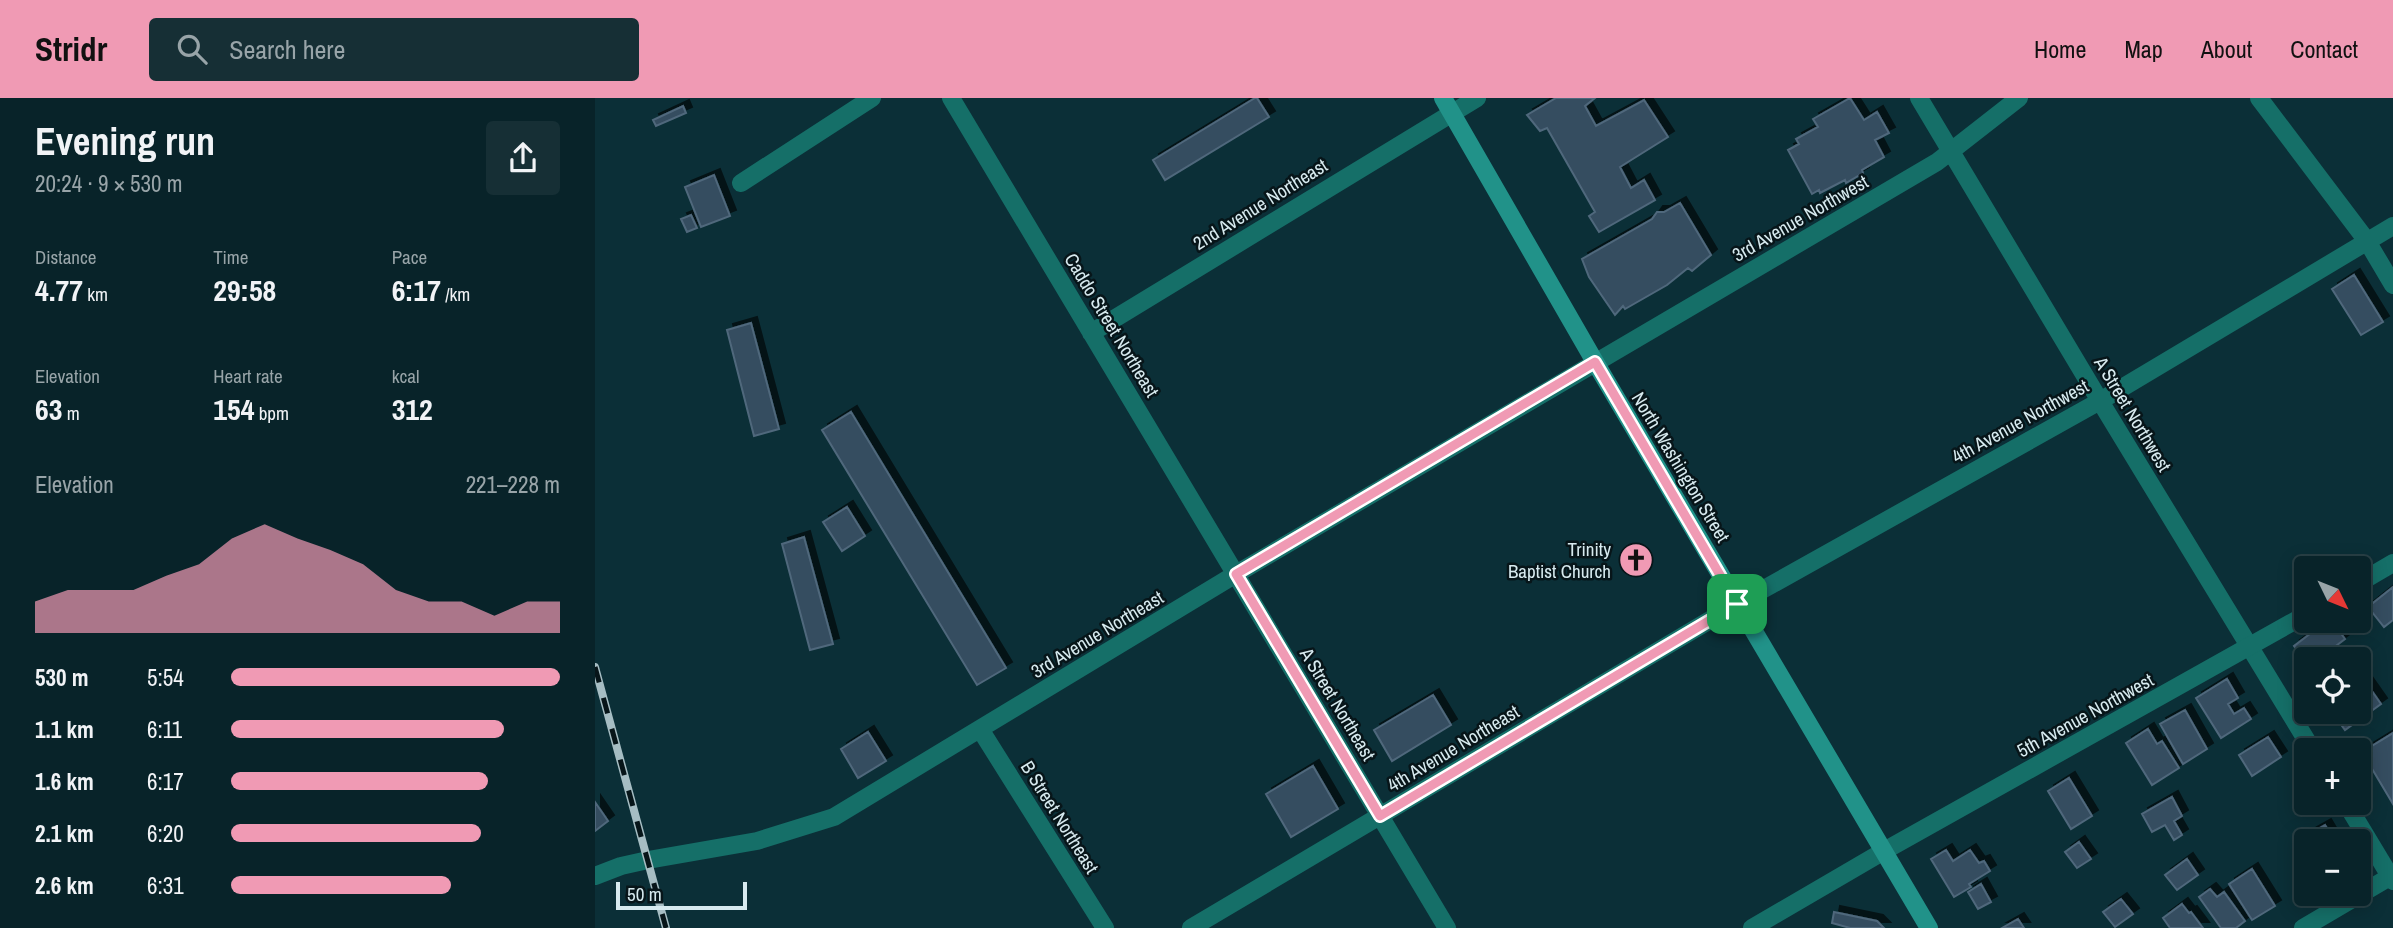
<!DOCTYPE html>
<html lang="en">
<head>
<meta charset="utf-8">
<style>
	body { margin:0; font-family:"Archivo Narrow",sans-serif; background:#162f35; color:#f1f3f6; height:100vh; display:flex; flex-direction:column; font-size:26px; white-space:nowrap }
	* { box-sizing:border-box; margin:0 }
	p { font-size:23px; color:#98a4a8 }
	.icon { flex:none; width:38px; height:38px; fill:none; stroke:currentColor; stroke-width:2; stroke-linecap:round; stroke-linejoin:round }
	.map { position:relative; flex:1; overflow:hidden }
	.panel { display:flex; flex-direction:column; background:#082329; width:595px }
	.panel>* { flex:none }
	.needle { width:46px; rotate:133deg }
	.fabs { position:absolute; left:1699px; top:458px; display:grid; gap:14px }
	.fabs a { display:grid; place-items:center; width:77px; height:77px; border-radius:7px; background:#082329; box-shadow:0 4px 18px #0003,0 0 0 2px #294046; font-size:35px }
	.scale { position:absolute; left:21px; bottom:18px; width:131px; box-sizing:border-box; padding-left:7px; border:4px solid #d7eaef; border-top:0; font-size:19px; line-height:24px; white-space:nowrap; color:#d7eaef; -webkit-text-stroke:5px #071519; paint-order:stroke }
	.pin { position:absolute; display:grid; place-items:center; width:60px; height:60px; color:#fff; margin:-30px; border-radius:14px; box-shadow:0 4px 10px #0006 }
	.round { display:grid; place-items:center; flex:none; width:74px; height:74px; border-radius:7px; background:#162f35 }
	.overview { display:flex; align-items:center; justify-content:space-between; height:119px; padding:0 35px }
	h1 { font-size:38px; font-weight:800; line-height:52px }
	.figures { display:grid; grid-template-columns:repeat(3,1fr); gap:10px; height:119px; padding:7px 35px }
	.figures div { display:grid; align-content:center }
	.figures b { font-size:30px; font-weight:800 }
	.figures small { font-size:19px; font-weight:400 }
	.figures p { font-size:19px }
	.chart { height:196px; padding:14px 35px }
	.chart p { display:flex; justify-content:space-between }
	.chart svg { width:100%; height:126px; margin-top:7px; fill:#f09ab4; opacity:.7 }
	ul { padding:0 35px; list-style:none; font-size:23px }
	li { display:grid; grid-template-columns:112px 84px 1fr; align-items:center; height:52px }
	li i { height:18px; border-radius:9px; background:#f09ab4 }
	header { display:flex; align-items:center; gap:42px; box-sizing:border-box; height:98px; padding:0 35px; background:#f09ab4; color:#111 }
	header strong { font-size:33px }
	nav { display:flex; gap:38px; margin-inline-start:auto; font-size:24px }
	.search { width:490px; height:63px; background:#162f35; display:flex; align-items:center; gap:18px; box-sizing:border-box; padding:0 24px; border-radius:7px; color:#98a4a8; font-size:26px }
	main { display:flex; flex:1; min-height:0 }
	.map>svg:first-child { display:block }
</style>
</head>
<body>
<header>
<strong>Stridr</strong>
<div class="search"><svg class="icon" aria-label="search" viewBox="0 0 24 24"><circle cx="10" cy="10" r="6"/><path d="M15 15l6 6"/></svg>Search here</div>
<nav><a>Home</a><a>Map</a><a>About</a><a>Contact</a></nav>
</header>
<main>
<section class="panel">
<div class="overview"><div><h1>Evening run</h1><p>20:24 · 9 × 530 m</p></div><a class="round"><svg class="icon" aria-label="share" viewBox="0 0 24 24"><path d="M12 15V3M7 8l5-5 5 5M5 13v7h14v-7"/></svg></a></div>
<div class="figures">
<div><p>Distance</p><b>4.77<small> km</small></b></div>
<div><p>Time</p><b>29:58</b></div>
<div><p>Pace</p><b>6:17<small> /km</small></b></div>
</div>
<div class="figures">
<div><p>Elevation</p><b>63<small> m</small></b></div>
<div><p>Heart rate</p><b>154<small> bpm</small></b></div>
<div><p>kcal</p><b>312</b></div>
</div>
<div class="chart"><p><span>Elevation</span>221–228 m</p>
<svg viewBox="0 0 160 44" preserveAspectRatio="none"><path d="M0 44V33L10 29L20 29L30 29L40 24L50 20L60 11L70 6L80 11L90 15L100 20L110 29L120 33L130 33L140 38L150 33L160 33V44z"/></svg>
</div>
<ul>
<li><b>530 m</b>5:54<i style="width:100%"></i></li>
<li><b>1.1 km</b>6:11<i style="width:83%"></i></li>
<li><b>1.6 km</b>6:17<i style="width:78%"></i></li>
<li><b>2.1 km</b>6:20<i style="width:76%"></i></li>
<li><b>2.6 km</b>6:31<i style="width:67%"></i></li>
</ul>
</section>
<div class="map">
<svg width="1798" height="830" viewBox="0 0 1798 830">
	<defs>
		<filter id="shadow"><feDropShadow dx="6" dy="-6" stdDeviation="0" flood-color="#0009"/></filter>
	</defs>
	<rect width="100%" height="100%" fill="#0b2f37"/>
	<path fill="#364d60" stroke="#50687c" stroke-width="2" filter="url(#shadow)" d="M 660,0 L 662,0 L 674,19 L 570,82 L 558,62 Z
		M 961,0 L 1000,0 L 990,8 L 1001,28 L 1049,2 L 1073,39 L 1025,69 L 1036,90 L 1049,82 L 1060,102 L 1004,134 L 994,118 L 1000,114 L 952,30 L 945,33 L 932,17 Z
		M 1255,0 L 1269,22 L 1282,14 L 1294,35 L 1280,42 L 1289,59 L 1267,72 L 1268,75 L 1251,85 L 1250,82 L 1225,95 L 1224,92 L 1217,96 L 1193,52 L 1204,46 L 1201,41 L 1223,29 L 1218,21 Z
		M 88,8 L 91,15 L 61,28 L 58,22 Z
		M 119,77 L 135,118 L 106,129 L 90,89 Z
		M 1085,105 L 1116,157 L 1097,173 L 1093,170 L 1072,187 L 1030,211 L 1028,208 L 1020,217 L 994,179 L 987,161 L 1057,121 L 1062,114 L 1069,114 Z
		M 96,117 L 102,130 L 92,134 L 86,121 Z
		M 1759,177 L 1788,224 L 1766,237 L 1737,191 Z
		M 156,225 L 184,331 L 159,338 L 132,232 Z
		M 256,314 L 411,570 L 382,587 L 227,332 Z
		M 252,409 L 270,438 L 247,453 L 228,424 Z
		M 209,439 L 238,546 L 215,552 L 187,446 Z
		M 1798,489 L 1798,522 L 1789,529 L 1773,509 Z
		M 1732,523 L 1737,523 L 1750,541 L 1733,554 L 1739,562 L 1712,562 L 1712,565 L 1699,548 Z
		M 1632,581 L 1643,600 L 1633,606 L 1639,616 L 1649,610 L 1656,621 L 1626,640 L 1601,600 Z
		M 1772,586 L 1786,606 L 1750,632 L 1737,614 L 1764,614 L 1764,592 Z
		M 838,597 L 856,627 L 797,663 L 779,632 Z
		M 1590,612 L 1612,651 L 1588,666 L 1565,626 Z
		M 1553,631 L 1562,646 L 1567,643 L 1584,670 L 1557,687 L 1531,645 Z
		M 273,634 L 291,663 L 263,680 L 246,651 Z
		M 1798,635 L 1798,706 L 1767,654 Z
		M 1673,639 L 1686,659 L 1657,678 L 1644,657 Z
		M 718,668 L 743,711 L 696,739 L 671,696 Z
		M 1474,680 L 1497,718 L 1476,731 L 1453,693 Z
		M 1577,699 L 1587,718 L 1579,723 L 1587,737 L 1579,742 L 1570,727 L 1557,734 L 1547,716 Z
		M 0,704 L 13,723 L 0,733 Z
		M 1730,727 L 1740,744 L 1712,744 L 1712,748 L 1707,740 Z
		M 1484,744 L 1496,761 L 1482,770 L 1470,754 Z
		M 1351,752 L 1358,763 L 1375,752 L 1384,765 L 1389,763 L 1395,773 L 1374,786 L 1376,789 L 1359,799 L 1336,761 Z
		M 1592,761 L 1603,777 L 1582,792 L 1570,777 Z
		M 1657,771 L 1680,808 L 1657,822 L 1634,786 Z
		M 1386,786 L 1396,804 L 1383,811 L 1373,794 Z
		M 1615,791 L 1622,799 L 1629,794 L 1650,823 L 1641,830 L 1626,830 L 1604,799 Z
		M 1526,801 L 1538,816 L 1520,829 L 1508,814 Z
		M 1587,806 L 1594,815 L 1596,814 L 1608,830 L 1575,830 L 1568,820 Z
		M 1239,814 L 1282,823 L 1289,830 L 1255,830 L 1237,825 Z
		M 1423,821 L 1429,830 L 1407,830 Z"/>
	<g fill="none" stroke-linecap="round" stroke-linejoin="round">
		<path stroke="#156f68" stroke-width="18" d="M 356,0 L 852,830
			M 1324,0 L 1505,303 L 1718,653
			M 1664,0 L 1772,143 L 1798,187
			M 146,85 L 277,0
			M 496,235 L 882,0
			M 385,631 L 510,830
			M 1751,705 L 1798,783
			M 0,778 L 26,768 L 53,762 L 162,743 L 239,719 L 641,476 L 1342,64 L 1424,0
			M 596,830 L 1142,506 L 1505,303 L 1798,128
			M 1708,830 L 1798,777"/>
		<path stroke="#156f68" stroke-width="18" d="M 1764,485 L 1798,465
			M 1157,830 L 1289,753 L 1712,516"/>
		<path stroke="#219289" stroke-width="18" d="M 848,0 L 1000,264 L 1334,830"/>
		<g stroke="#a6bdc3" stroke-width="8">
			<path id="rail" d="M 0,569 L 71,830"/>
		</g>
		<use href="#rail" stroke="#071519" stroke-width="5" stroke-dasharray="16" stroke-linecap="butt"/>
	</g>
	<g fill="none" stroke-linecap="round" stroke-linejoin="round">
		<g stroke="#fff" stroke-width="14">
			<path id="route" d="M 1000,264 L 1142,506 L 785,718 L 641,476 Z"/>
		</g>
		<use href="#route" stroke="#f09ab4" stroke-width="9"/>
	</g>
	<defs>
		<g id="church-disc" transform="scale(1.75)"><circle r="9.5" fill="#f09ab4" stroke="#071519"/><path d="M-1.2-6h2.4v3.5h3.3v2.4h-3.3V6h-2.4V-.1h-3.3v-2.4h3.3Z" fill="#111"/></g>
	</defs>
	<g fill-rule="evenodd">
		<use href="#church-disc" x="1041" y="462"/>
	</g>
	<g text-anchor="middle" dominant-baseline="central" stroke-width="5" stroke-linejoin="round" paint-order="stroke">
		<g font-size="19" fill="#d7eaef" stroke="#071519">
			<text transform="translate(665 106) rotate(-32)">2nd Avenue Northeast</text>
			<text transform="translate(1205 120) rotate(-30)">3rd Avenue Northwest</text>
			<text transform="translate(517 227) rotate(59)">Caddo Street Northeast</text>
			<text transform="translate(1538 316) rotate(59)">A Street Northwest</text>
			<text transform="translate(1425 323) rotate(-29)">4th Avenue Northwest</text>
			<text transform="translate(1086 369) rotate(59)">North Washington Street</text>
			<text transform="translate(502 536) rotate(-31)">3rd Avenue Northeast</text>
			<text transform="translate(743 606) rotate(59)">A Street Northeast</text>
			<text transform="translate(1490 617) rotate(-29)">5th Avenue Northwest</text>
			<text transform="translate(858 650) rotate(-31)">4th Avenue Northeast</text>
			<text transform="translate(465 719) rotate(58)">B Street Northeast</text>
		</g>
		<g font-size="19" fill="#d7eaef" stroke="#071519" text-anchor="end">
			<text x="1016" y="451">Trinity<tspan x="1016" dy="22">Baptist Church</tspan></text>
		</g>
	</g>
</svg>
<div class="fabs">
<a><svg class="needle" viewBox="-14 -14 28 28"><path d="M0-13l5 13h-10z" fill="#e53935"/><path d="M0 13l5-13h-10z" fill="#98a4a8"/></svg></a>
<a><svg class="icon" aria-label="locate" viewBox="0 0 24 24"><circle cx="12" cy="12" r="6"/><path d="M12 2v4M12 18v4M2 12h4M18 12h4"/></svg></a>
<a>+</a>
<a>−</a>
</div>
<div class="scale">50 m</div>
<div class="pin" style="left:1142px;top:506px;background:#1e9e55"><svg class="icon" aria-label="arrive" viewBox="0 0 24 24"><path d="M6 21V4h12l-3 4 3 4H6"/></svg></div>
</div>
</main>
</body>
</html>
